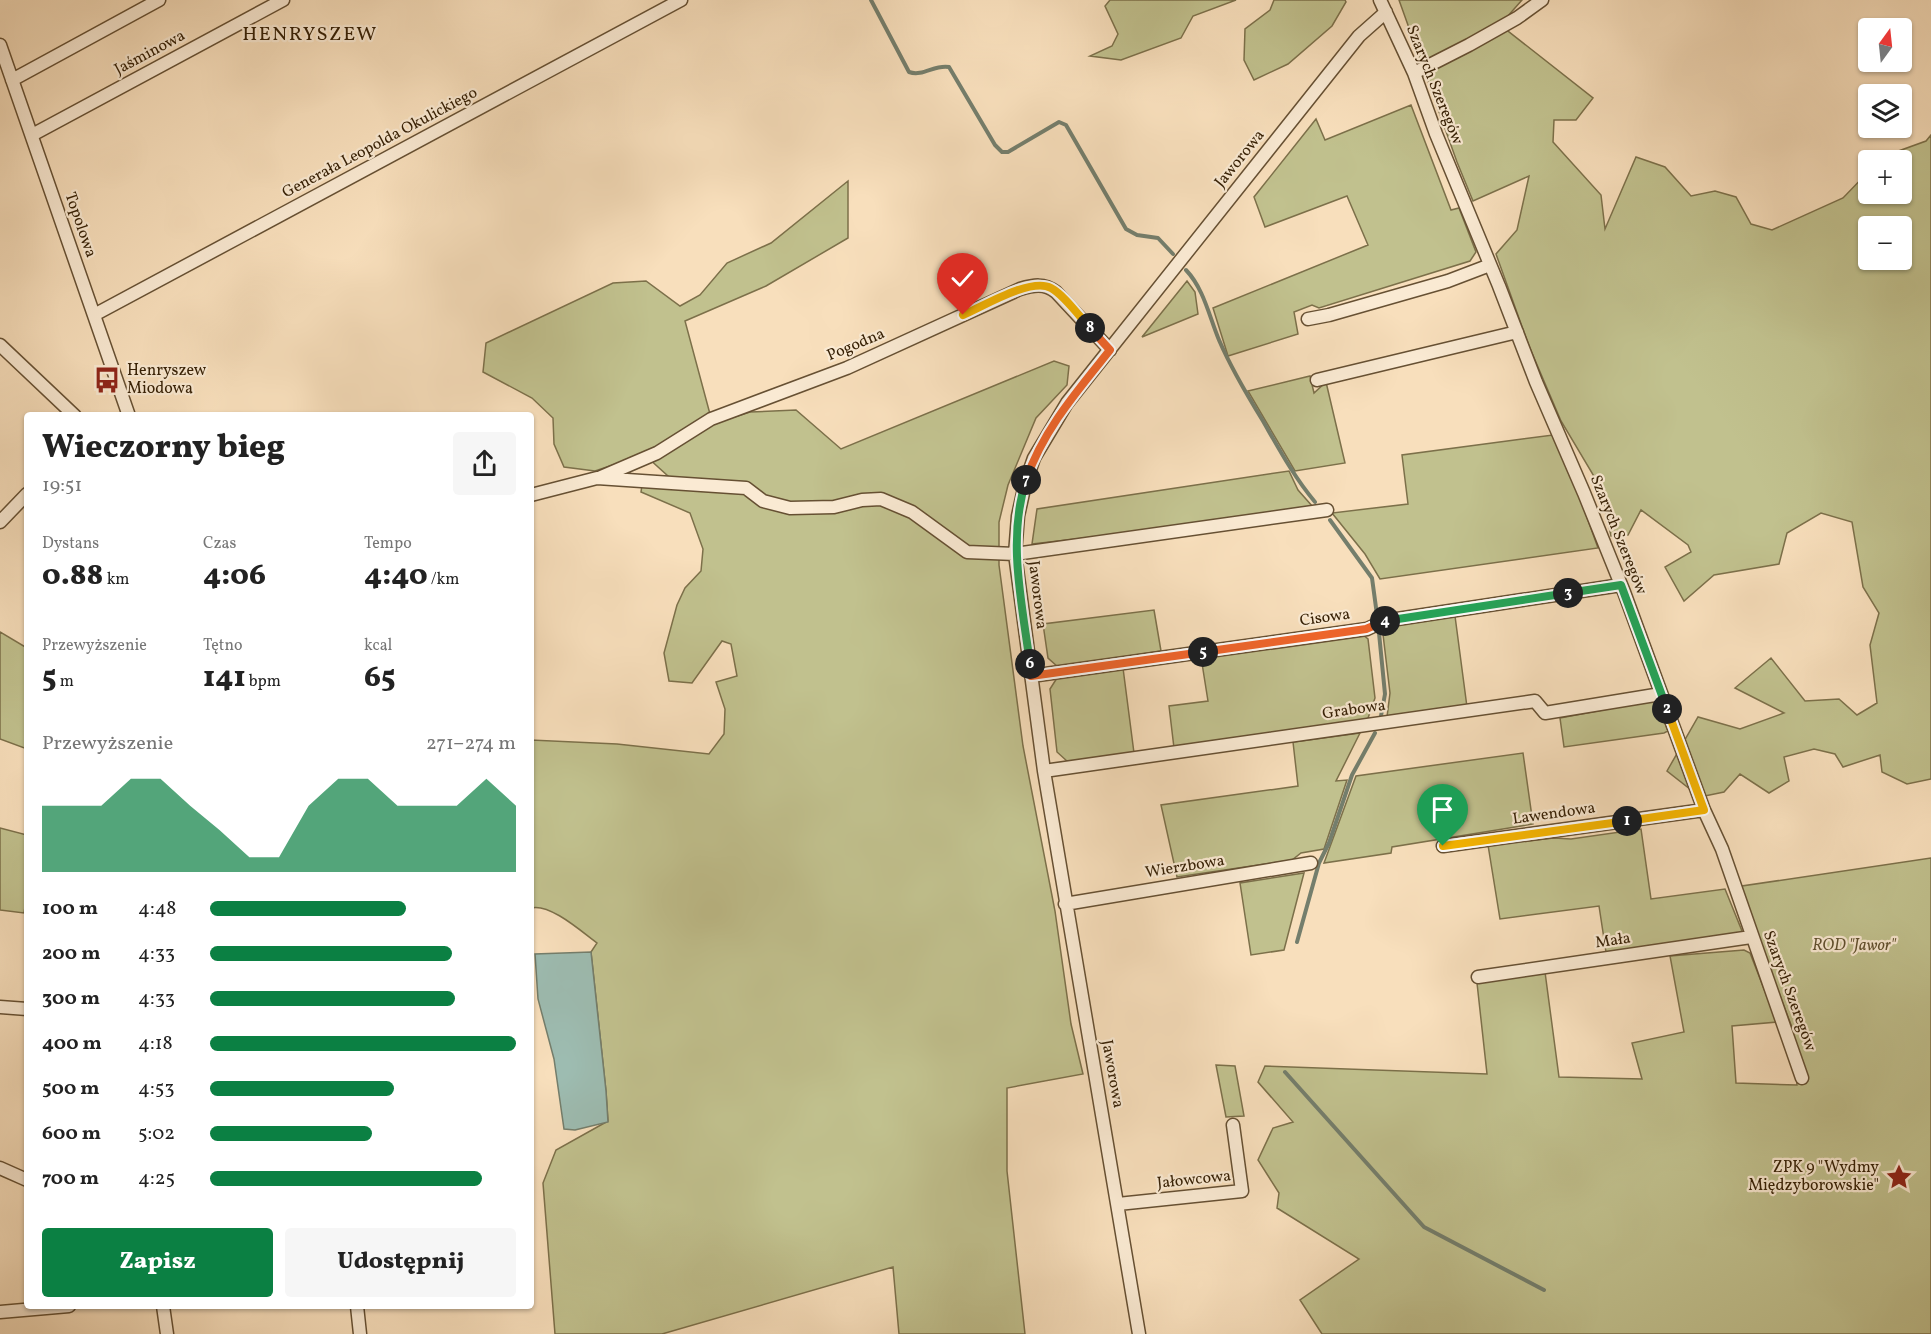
<!DOCTYPE html>
<html lang="pl">
<head>
<meta charset="utf-8">
<style>
	body { margin:0; font-family:Vollkorn,serif; background:#f6f6f6; color:#222; height:100vh; display:flex; flex-direction:column; font-size:22px; white-space:nowrap }
	* { box-sizing:border-box; margin:0 }
	p { font-size:20px; color:#767676 }
	.icon { flex:none; width:33px; height:33px; fill:none; stroke:currentColor; stroke-width:2; stroke-linecap:round; stroke-linejoin:round }
	.map { position:relative; flex:1; overflow:hidden }
	.panel { position:absolute; left:24px; top:412px; width:510px; height:897px; display:flex; flex-direction:column; background:#fff; border-radius:6px; box-shadow:0 2px 4px #0004 }
	.panel>* { flex:none }
	.needle { width:39px; rotate:15deg }
	.tools { position:absolute; left:1858px; top:18px; display:grid; gap:12px }
	.tools a { display:grid; place-items:center; width:54px; height:54px; border-radius:6px; background:#fff; box-shadow:0 2px 4px #0004; font-size:30px }
	.pin { position:absolute; display:grid; place-items:center; width:51px; height:51px; color:#fff; margin:-62px -26px; border-radius:50% 50% 50% 0; rotate:-45deg; box-shadow:0 0 6px #0007 }
	.pin .icon { rotate:45deg }
	.km { position:absolute; width:30px; height:30px; margin:-15px; border-radius:50%; background:#222; color:#fff; font-size:16px; line-height:30px; text-align:center }
	.round { display:grid; place-items:center; flex:none; width:63px; height:63px; border-radius:6px; background:#f6f6f6 }
	.head { display:flex; align-items:center; justify-content:space-between; height:102px; padding:0 18px }
	h1 { font-size:33px; font-weight:800; line-height:45px }
	.figures { display:grid; grid-template-columns:repeat(3,1fr); gap:9px; height:102px; padding:6px 18px }
	.figures div { display:grid; align-content:center }
	.figures b { font-size:30px; font-weight:800 }
	.figures small { font-size:16px; font-weight:400 }
	.figures p { font-size:16px }
	.chart { height:168px; padding:12px 18px }
	.chart p { display:flex; justify-content:space-between }
	.chart svg { width:100%; height:108px; margin-top:6px; fill:#0b8043; opacity:.7 }
	.cta { display:flex; gap:12px; margin-top:auto; padding:12px 18px }
	.cta a { flex:1; height:69px; border-radius:6px; background:#0b8043; color:#fff; font-size:24px; font-weight:800; line-height:69px; text-align:center }
	.cta a+a { background:#f6f6f6; color:#222 }
	ul { padding:0 18px; list-style:none; font-size:20px }
	li { display:grid; grid-template-columns:96px 72px 1fr; align-items:center; height:45px }
	li i { height:15px; border-radius:8px; background:#0b8043 }
	.map>svg:first-child { display:block }
</style>
</head>
<body>
<div class="map">
<svg width="1931" height="1334" viewBox="0 0 1931 1334">
	<rect width="100%" height="100%" fill="#f8dfbc"/>
	<filter id="stains"><feTurbulence type="fractalNoise" baseFrequency=".00333" numOctaves="4"/><feColorMatrix values="0 0 0 0 .2 0 0 0 0 .09 0 0 0 0 .02 0 0 0 .5 -.17"/></filter>
	<radialGradient id="worn" r=".72"><stop offset=".6" stop-color="#630" stop-opacity="0"/><stop offset="1" stop-color="#630" stop-opacity=".3"/></radialGradient>
	<path fill="#c1c18e" stroke="#7c704a" stroke-width="1.5" fill-rule="evenodd" d="M 1110,0 L 1236,0 L 1193,16 L 1181,38 L 1121,60 L 1090,56 L 1112,46 L 1118,34 L 1105,6 Z
		M 1274,0 L 1345,0 L 1346,2 L 1332,26 L 1288,64 L 1254,80 L 1244,60 L 1245,29 L 1270,10 Z
		M 1399,0 L 1522,0 L 1507,17 L 1508,31 L 1593,98 L 1576,120 L 1554,120 L 1553,142 L 1601,195 L 1605,229 L 1636,157 L 1665,167 L 1691,196 L 1715,191 L 1736,197 L 1751,224 L 1772,230 L 1843,198 L 1869,171 L 1869,194 L 1902,194 L 1902,160 L 1879,160 L 1882,157 L 1926,141 L 1931,135 L 1931,779 L 1907,784 L 1882,772 L 1880,755 L 1843,767 L 1835,754 L 1814,749 L 1784,757 L 1789,781 L 1769,793 L 1740,774 L 1724,792 L 1700,797 L 1667,771 L 1698,717 L 1740,729 L 1784,713 L 1735,688 L 1771,658 L 1805,701 L 1839,699 L 1857,715 L 1877,703 L 1870,645 L 1879,613 L 1863,587 L 1852,522 L 1821,513 L 1787,533 L 1779,564 L 1714,575 L 1684,601 L 1665,567 L 1691,552 L 1688,545 L 1641,510 L 1628,535 L 1611,536 L 1601,488 L 1561,421 L 1529,346 L 1496,254 L 1517,230 L 1529,176 L 1473,201 L 1457,162 ZM 1869,226 L 1902,226 L 1902,260 L 1869,260 Z
		M 1411,105 L 1451,210 L 1459,208 L 1476,252 L 1470,261 L 1319,308 L 1312,305 L 1294,312 L 1298,334 L 1228,356 L 1213,308 L 1368,245 L 1347,196 L 1265,227 L 1254,197 L 1316,119 L 1325,140 Z
		M 848,181 L 848,238 L 766,286 L 685,321 L 710,414 L 693,430 L 750,412 L 796,410 L 841,449 L 1054,361 L 1069,366 L 1067,385 L 1036,418 L 1008,485 L 999,522 L 999,565 L 1023,746 L 1055,911 L 1071,1024 L 1083,1074 L 1007,1088 L 1007,1171 L 1025,1334 L 899,1334 L 893,1267 L 662,1334 L 555,1334 L 543,1183 L 556,1150 L 608,1121 L 606,1091 L 591,952 L 597,943 C 582,932 550,903 531,908 L 531,740 L 617,744 L 709,754 L 724,734 L 725,709 L 716,682 L 737,676 L 731,644 L 722,641 L 692,683 L 669,681 L 664,653 L 677,605 L 685,588 L 701,571 L 703,549 L 690,513 L 641,492 L 642,485 L 669,477 L 647,457 L 628,460 L 595,471 L 564,467 L 554,444 L 553,418 L 532,398 L 483,372 L 486,343 L 613,283 L 646,281 L 680,306 L 700,295 L 727,263 L 771,243 Z
		M 1187,281 L 1195,292 L 1198,314 L 1142,337 Z
		M 1310,376 L 1314,393 L 1326,382 L 1345,463 L 1295,471 L 1248,391 Z
		M 1553,435 L 1573,478 L 1598,548 L 1380,579 L 1365,554 L 1332,513 L 1408,504 L 1402,455 Z
		M 1289,471 L 1298,490 L 1313,507 L 1137,532 L 1032,544 L 1037,509 Z
		M 1154,610 L 1161,651 L 1058,667 L 1048,658 L 1043,624 Z
		M 1455,616 L 1467,707 L 1387,717 L 1390,693 L 1382,626 Z
		M 0,632 L 27,648 L 27,749 L 0,739 Z
		M 1363,635 L 1368,639 L 1375,698 L 1367,721 L 1174,748 L 1169,706 L 1208,701 L 1201,657 Z
		M 1123,668 L 1134,753 L 1068,762 L 1057,752 L 1050,689 L 1057,678 Z
		M 1656,700 L 1668,731 L 1664,733 L 1564,747 L 1560,718 Z
		M 1360,733 L 1336,781 L 1347,780 L 1324,849 L 1301,853 L 1292,860 L 1177,877 L 1161,805 L 1298,786 L 1293,742 Z
		M 1523,753 L 1533,824 L 1392,847 L 1391,853 L 1324,863 L 1356,776 Z
		M 0,828 L 27,835 L 27,895 L 24,913 L 0,910 Z
		M 1641,829 L 1651,899 L 1725,889 L 1742,931 L 1739,935 L 1606,952 L 1599,906 L 1500,919 L 1488,845 L 1554,838 L 1571,839 Z
		M 1931,858 L 1931,1334 L 1322,1334 L 1300,1300 L 1359,1259 L 1277,1208 L 1279,1193 L 1258,1160 L 1273,1128 L 1293,1122 L 1258,1082 L 1265,1066 L 1487,1074 L 1477,983 L 1545,972 L 1559,1077 L 1642,1079 L 1632,1043 L 1684,1032 L 1670,956 L 1744,950 L 1750,953 L 1777,1022 L 1732,1026 L 1736,1083 L 1797,1085 L 1795,1054 L 1791,1032 L 1793,1030 L 1743,899 L 1742,886 Z
		M 1304,873 L 1284,950 L 1251,955 L 1240,883 Z
		M 1216,1065 L 1235,1066 L 1244,1116 L 1226,1117 Z"/>
	<path fill="#9dbcb1" stroke="#747e6c" stroke-width="1.5" d="M 591,952 L 606,1091 L 608,1122 L 575,1130 L 564,1129 L 554,1059 L 538,999 L 535,954 Z"/>
	<g fill="none" stroke-linecap="round" stroke-linejoin="round">
		<path stroke="#747e6c" stroke-width="4" d="M 871,0 L 909,72 C 923,77 935,64 949,67 L 995,145 L 1002,152 L 1008,152 L 1059,122 L 1066,125 L 1126,229 L 1137,235 L 1158,238 L 1173,254
			M 1186,270 C 1204,289 1209,316 1219,340 C 1231,368 1247,395 1263,421 C 1279,449 1294,477 1315,502
			M 1330,520 L 1372,578 L 1377,615
			M 1379,633 L 1385,694 L 1381,716
			M 1297,942 L 1319,863 L 1329,843 L 1352,775 L 1375,733
			M 1285,1072 L 1424,1227 L 1544,1290"/>
		<g stroke="#665033" stroke-width="15">
			<path id="minor" d="M 1380,0 L 1414,73 L 1436,134 L 1499,286 L 1536,382 L 1584,493 L 1624,592 L 1704,810 L 1722,849 L 1802,1078
				M 0,45 L 129,416
				M 1414,73 L 1469,45 L 1517,18 L 1542,0
				M 12,80 L 159,0
				M 32,135 L 283,0
				M 94,315 L 681,0
				M 1308,319 L 1329,315 L 1448,281 L 1490,265
				M 0,345 L 75,416
				M 1317,380 L 1517,332
				M 601,477 L 657,453 L 711,419 L 847,368 L 1020,289 C 1034,285 1044,283 1056,292 L 1110,350
				M 531,495 L 597,478 L 746,488 L 763,501 L 790,508 L 834,507 L 862,500 L 881,499 L 912,512 L 967,552 L 1015,554 L 1327,510
				M 0,522 L 27,494
				M 1031,676 L 1367,629 L 1384,621 L 1621,585
				M 1044,771 L 1535,701 L 1545,713 L 1661,694
				M 1443,846 L 1704,810
				M 1065,904 L 1311,863
				M 1478,977 L 1751,937
				M 0,1007 L 27,1009
				M 0,1168 L 27,1180
				M 1118,1204 L 1242,1191 L 1233,1125
				M 163,1306 L 167,1334
				M 357,1306 L 360,1334
				M 0,1312 L 69,1306
				M 1139,1334 L 1044,771 L 1015,554 L 1018,516 L 1025,484 L 1034,458 L 1067,403 L 1359,36 L 1386,12"/>
		</g>
		<use href="#minor" stroke="#faead3" stroke-width="12"/>
	</g>
	<g fill="none" stroke-linecap="round" stroke-linejoin="round">
		<g stroke="#fff" stroke-width="12">
			<path id="split-1" d="M 1443,846 L 1627,821"/>
		</g>
		<g stroke="#fff" stroke-width="12">
			<path id="split-2" d="M 1627,821 L 1704,810 L 1667,709"/>
		</g>
		<g stroke="#fff" stroke-width="12">
			<path id="split-3" d="M 1568,593 L 1621,585 L 1667,709"/>
		</g>
		<g stroke="#fff" stroke-width="12">
			<path id="split-4" d="M 1385,621 L 1568,593"/>
		</g>
		<g stroke="#fff" stroke-width="12">
			<path id="split-5" d="M 1203,652 L 1366,629 L 1385,621"/>
		</g>
		<g stroke="#fff" stroke-width="12">
			<path id="split-6" d="M 1030,664 L 1031,676 L 1203,652"/>
		</g>
		<g stroke="#fff" stroke-width="12">
			<path id="split-7" d="M 1026,480 C 1007,540 1022,603 1030,664"/>
		</g>
		<g stroke="#fff" stroke-width="12">
			<path id="split-8" d="M 1026,480 C 1043,430 1078,390 1110,350 L 1090,328"/>
		</g>
		<g stroke="#fff" stroke-width="12">
			<path id="split-9" d="M 963,315 C 982,307 1031,277 1051,288 C 1064,295 1079,316 1090,328"/>
		</g>
		<use href="#split-1" stroke="#f5b400" stroke-width="8"/>
		<use href="#split-2" stroke="#f5b400" stroke-width="8"/>
		<use href="#split-3" stroke="#22a559" stroke-width="8"/>
		<use href="#split-4" stroke="#22a559" stroke-width="8"/>
		<use href="#split-5" stroke="#f0652b" stroke-width="8"/>
		<use href="#split-6" stroke="#f0652b" stroke-width="8"/>
		<use href="#split-7" stroke="#22a559" stroke-width="8"/>
		<use href="#split-8" stroke="#f0652b" stroke-width="8"/>
		<use href="#split-9" stroke="#f5b400" stroke-width="8"/>
	</g>
	<defs>
		<g id="bus-bare" transform="scale(2.07)"><path d="M-5-6H5V4H4V6H2V4H-2V6H-4V4H-5ZM-3.5-4V0h7V-4ZM-3.5 1.2v1.5H-2V1.2ZM2 1.2v1.5H3.5V1.2Z" fill="#8f2418" stroke="#faead3" stroke-width="2.5" paint-order="stroke"/></g>
		<g id="sight-bare" transform="scale(2.07)"><path d="M0-6L1.8-2.2L6-1.7L2.9 1.2L3.7 5.4L0 3.3L-3.7 5.4L-2.9 1.2L-6-1.7L-1.8-2.2Z" fill="#8f2418" stroke="#faead3" stroke-width="2.5" paint-order="stroke"/></g>
	</defs>
	<g fill-rule="evenodd">
		<use href="#bus-bare" x="107" y="380"/>
		<use href="#sight-bare" x="1899" y="1177"/>
	</g>
	<g text-anchor="middle" dominant-baseline="central" stroke-width="4.5" stroke-linejoin="round" paint-order="stroke">
		<g font-size="16" fill="#362005" stroke="#faead3">
			<text transform="translate(150 53) rotate(-28)">Jaśminowa</text>
			<text transform="translate(1434 85) rotate(68)">Szarych Szeregów</text>
			<text transform="translate(380 143) rotate(-28)">Generała Leopolda Okulickiego</text>
			<text transform="translate(1240 159) rotate(-51)">Jaworowa</text>
			<text transform="translate(80 225) rotate(71)">Topolowa</text>
			<text transform="translate(856 345) rotate(-23)">Pogodna</text>
			<text transform="translate(1618 535) rotate(68)">Szarych Szeregów</text>
			<text transform="translate(1037 595) rotate(83)">Jaworowa</text>
			<text transform="translate(1325 618) rotate(-8)">Cisowa</text>
			<text transform="translate(1354 710) rotate(-8)">Grabowa</text>
			<text transform="translate(1554 814) rotate(-8)">Lawendowa</text>
			<text transform="translate(1185 867) rotate(-9)">Wierzbowa</text>
			<text transform="translate(1613 941) rotate(-8)">Mała</text>
			<text transform="translate(1789 991) rotate(70)">Szarych Szeregów</text>
			<text transform="translate(1112 1074) rotate(80)">Jaworowa</text>
			<text transform="translate(1194 1180) rotate(-6)">Jałowcowa</text>
		</g>
		<g font-size="16" fill="#362005" stroke="#faead3" text-anchor="start">
			<text x="127" y="371">Henryszew<tspan x="127" dy="18">Miodowa</tspan></text>
			<text x="1879" y="1168" text-anchor="end">ZPK 9 "Wydmy<tspan x="1879" dy="18">Międzyborowskie"</tspan></text>
		</g>
		<g font-size="16" font-style="italic" fill="#60502e" stroke="#faead3">
			<text x="1854" y="946">ROD "Jawor"</text>
		</g>
		<g font-size="20" letter-spacing="1.5" fill="#362005" stroke="#faead3">
			<text x="310" y="35">HENRYSZEW</text>
		</g>
	</g>
	<rect width="100%" height="100%" filter="url(#stains)"/>
	<rect width="100%" height="100%" fill="url(#worn)"/>
</svg>
<div class="tools">
<a><svg class="needle" viewBox="-14 -14 28 28"><path d="M0-13l5 13h-10z" fill="#e53935"/><path d="M0 13l5-13h-10z" fill="#767676"/></svg></a>
<a><svg class="icon" aria-label="layers" viewBox="0 0 24 24"><path d="M12 4l9 5-9 5-9-5zM3 14l9 5 9-5"/></svg></a>
<a>+</a>
<a>−</a>
</div>
<div class="pin" style="left:1443px;top:846px;background:#1e9e55"><svg class="icon" aria-label="arrive" viewBox="0 0 24 24"><path d="M6 21V4h12l-3 4 3 4H6"/></svg></div>
<div class="pin" style="left:963px;top:315px;background:#d93025"><svg class="icon" aria-label="check" viewBox="0 0 24 24"><path d="M5 12l5 5 9-10"/></svg></div>
<b class="km" style="left:1627px;top:821px">1</b>
<b class="km" style="left:1667px;top:709px">2</b>
<b class="km" style="left:1568px;top:593px">3</b>
<b class="km" style="left:1385px;top:621px">4</b>
<b class="km" style="left:1203px;top:652px">5</b>
<b class="km" style="left:1030px;top:664px">6</b>
<b class="km" style="left:1026px;top:480px">7</b>
<b class="km" style="left:1090px;top:328px">8</b>
<section class="panel">
<div class="head"><div><h1>Wieczorny bieg</h1><p>19:51</p></div><a class="round"><svg class="icon" aria-label="share" viewBox="0 0 24 24"><path d="M12 15V3M7 8l5-5 5 5M5 13v7h14v-7"/></svg></a></div>
<div class="figures">
<div><p>Dystans</p><b>0.88<small> km</small></b></div>
<div><p>Czas</p><b>4:06</b></div>
<div><p>Tempo</p><b>4:40<small> /km</small></b></div>
</div>
<div class="figures">
<div><p>Przewyższenie</p><b>5<small> m</small></b></div>
<div><p>Tętno</p><b>141<small> bpm</small></b></div>
<div><p>kcal</p><b>65</b></div>
</div>
<div class="chart"><p><span>Przewyższenie</span>271–274 m</p>
<svg viewBox="0 0 160 44" preserveAspectRatio="none"><path d="M0 44V17L10 17L20 17L30 6L40 6L50 17L60 27L70 38L80 38L90 17L100 6L110 6L120 17L130 17L140 17L150 6L160 17V44z"/></svg>
</div>
<ul>
<li><b>100 m</b>4:48<i style="width:64%"></i></li>
<li><b>200 m</b>4:33<i style="width:79%"></i></li>
<li><b>300 m</b>4:33<i style="width:80%"></i></li>
<li><b>400 m</b>4:18<i style="width:100%"></i></li>
<li><b>500 m</b>4:53<i style="width:60%"></i></li>
<li><b>600 m</b>5:02<i style="width:53%"></i></li>
<li><b>700 m</b>4:25<i style="width:89%"></i></li>
</ul>
<div class="cta"><a>Zapisz</a><a>Udostępnij</a></div>
</section>
</div>
</body>
</html>
